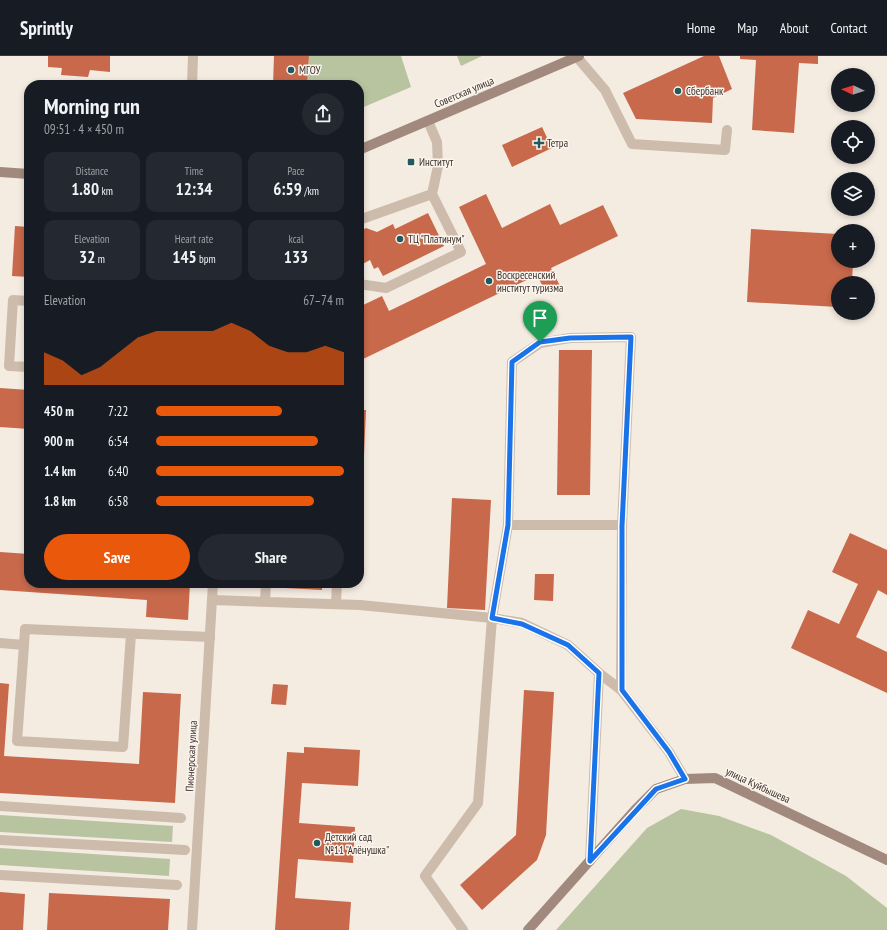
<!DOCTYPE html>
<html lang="en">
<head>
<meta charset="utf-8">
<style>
	body { margin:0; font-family:"PT Sans Narrow",sans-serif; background:#242831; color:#f1f3f6; height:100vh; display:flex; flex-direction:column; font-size:15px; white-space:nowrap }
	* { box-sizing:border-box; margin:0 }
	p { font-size:13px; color:#9ea1a6 }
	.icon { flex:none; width:22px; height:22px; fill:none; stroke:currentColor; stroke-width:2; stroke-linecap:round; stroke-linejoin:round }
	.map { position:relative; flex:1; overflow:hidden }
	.details { position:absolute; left:24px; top:24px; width:340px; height:508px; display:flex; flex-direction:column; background:#171b24; border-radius:16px; box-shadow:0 2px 6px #0003 }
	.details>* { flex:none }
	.needle { width:26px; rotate:274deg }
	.controls { position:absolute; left:831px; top:12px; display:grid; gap:8px }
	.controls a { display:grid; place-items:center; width:44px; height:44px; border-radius:50%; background:#171b24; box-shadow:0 2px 6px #0003; font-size:20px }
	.pin { position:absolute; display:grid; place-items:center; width:34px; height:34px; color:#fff; margin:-41px -17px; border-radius:50% 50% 50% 0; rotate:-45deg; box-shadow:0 0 4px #0007 }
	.pin .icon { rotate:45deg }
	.round { display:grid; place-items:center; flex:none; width:42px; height:42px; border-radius:21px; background:#242831 }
	.head { display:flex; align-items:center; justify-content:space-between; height:68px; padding:0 20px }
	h1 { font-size:22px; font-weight:800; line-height:30px }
	.figures { display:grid; grid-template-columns:repeat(3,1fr); gap:6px; height:68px; padding:4px 20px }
	.figures div { display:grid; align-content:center; border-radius:10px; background:#242831; text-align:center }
	.figures b { font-size:17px; font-weight:800 }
	.figures small { font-size:11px; font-weight:400 }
	.figures p { font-size:11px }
	.chart { height:112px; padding:8px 20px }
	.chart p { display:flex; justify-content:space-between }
	.chart svg { width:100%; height:72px; margin-top:4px; fill:#ea580c; opacity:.7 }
	.primary-button { display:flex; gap:8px; margin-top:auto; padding:8px 20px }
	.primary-button a { flex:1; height:46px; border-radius:24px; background:#ea580c; color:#fff; font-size:16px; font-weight:800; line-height:46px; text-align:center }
	.primary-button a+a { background:#242831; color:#f1f3f6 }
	ul { padding:0 20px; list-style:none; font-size:13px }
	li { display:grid; grid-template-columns:64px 48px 1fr; align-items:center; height:30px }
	li i { height:10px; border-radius:5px; background:#ea580c }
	header { display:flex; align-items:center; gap:24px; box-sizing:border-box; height:56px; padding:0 20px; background:#171b24; border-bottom:1px solid #363941 }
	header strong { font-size:19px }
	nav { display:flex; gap:22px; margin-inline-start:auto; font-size:14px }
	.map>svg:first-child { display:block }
</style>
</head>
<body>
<header>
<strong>Sprintly</strong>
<nav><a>Home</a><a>Map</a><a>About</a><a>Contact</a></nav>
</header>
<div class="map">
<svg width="887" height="874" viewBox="0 0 887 874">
	<rect width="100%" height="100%" fill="#f4ebe1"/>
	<path fill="#b8c4a0" d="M 309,0 L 401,0 L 411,31 L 359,53 L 359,29 L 307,29 Z
		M 457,0 L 482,0 L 461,10 Z
		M 681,753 L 719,760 L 771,779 L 846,820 L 887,852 L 887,874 L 556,874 L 647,772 Z
		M 0,759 L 173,770 L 172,786 L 0,776 Z
		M 0,792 L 170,803 L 169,820 L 0,809 Z"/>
	<path fill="#c8694b" d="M 48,0 L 110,0 L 110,16 L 90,14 L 88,21 L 61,19 L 62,12 L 48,11 Z
		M 274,0 L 309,0 L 307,29 L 273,29 Z
		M 704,0 L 719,0 L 732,33 L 713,42 L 712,67 L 636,63 L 623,37 Z
		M 740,0 L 818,0 L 818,8 L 799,7 L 794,77 L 752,74 L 756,4 L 740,3 Z
		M 542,71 L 552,92 L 512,111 L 502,89 Z
		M 486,138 L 502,172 L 550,148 L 560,169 L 603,149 L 618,180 L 551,212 L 560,230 L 546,237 L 537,219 L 359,305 L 359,251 L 382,240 L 389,255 L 486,208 L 459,151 Z
		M 428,157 L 444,190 L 383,220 L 378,211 L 374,213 L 370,204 L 359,210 L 359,176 L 366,172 L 377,176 L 393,168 L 395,173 Z
		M 15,170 L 29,171 L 29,221 L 12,220 Z
		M 751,173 L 838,178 L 838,205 L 853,205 L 852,227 L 838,227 L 838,251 L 747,246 Z
		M 559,294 L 592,294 L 590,439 L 557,439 Z
		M 0,332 L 29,334 L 29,373 L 0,371 Z
		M 359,354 L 366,354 L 362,445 L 359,445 Z
		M 452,442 L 491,444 L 485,554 L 447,552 Z
		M 850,477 L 887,494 L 887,539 L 878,534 L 856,581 L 887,596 L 887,637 L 791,592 L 808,554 L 839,568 L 858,528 L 832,516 Z
		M 0,496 L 29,498 L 29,527 L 190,527 L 188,564 L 146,561 L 147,544 L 0,534 Z
		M 535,518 L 554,518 L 553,545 L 534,544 Z
		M 285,527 L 322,527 L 322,534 L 285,532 Z
		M 0,627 L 9,628 L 4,700 L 139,708 L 143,636 L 181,638 L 175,747 L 0,737 Z
		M 273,628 L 288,629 L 286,649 L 271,648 Z
		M 524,634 L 554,636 L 546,779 L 537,804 L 482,854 L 460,829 L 516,779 Z
		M 304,691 L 360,694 L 358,730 L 302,727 L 299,767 L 355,771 L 353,807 L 298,803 L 295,842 L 351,846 L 349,874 L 275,874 L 287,696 L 304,697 Z
		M 0,836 L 25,838 L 23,874 L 0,874 Z
		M 49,837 L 170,843 L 168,874 L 47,874 Z"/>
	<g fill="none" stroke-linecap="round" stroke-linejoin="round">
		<path stroke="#cdbbac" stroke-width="10" d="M 576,0 L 605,34 L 632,88 L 725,94 L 727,74
			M 359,164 L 432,138 L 438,110 L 437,86 L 428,65
			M 359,228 L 386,232 L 461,196 L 432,138
			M 29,245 L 13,244 L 9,310 L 29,311
			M 508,469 L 622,469
			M 212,544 L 360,549 L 492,562 L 522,567 L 568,589 L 599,617 L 621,634 L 669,696 L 685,723
			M 265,546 L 266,527
			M 336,548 L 337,527
			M 0,587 L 24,589 L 25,573 L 210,581
			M 24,589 L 17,685 L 123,691 L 131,578
			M 590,805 L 599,617
			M 463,874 L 425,820 L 478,747 L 492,562 L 508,469 L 512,306 L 540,287 L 570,282 L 631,281 L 622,469 L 621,634"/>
		<path stroke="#cdbbac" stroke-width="10" d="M 192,29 L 193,0
			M 0,750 L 181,762
			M 0,784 L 185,794
			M 0,819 L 177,829
			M 192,874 L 213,527"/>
		<path stroke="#a18a7d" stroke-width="10" d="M 359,94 L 579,0
			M 0,116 L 29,118
			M 528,874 L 635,754 L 656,733 L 685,723 L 715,722 L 887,804"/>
	</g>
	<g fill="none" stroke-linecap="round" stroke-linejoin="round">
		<g stroke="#fff" stroke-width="8">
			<path id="route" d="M 631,281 L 622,470 L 622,634 L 669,696 L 685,723 L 656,733 L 590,805 L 599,617 L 568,589 L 522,568 L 492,562 L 508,469 L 512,306 L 540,286 L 570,282 Z"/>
		</g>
		<use href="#route" stroke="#1a73e8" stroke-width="5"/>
	</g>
	<g fill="#1f5a5e" stroke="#fbf5ee" stroke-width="1.5">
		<circle cx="291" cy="14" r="4"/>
		<circle cx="678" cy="35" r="4"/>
		<path d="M537 81h4v4h4v4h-4v4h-4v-4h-4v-4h4z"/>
		<rect x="407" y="102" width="8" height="8" rx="2"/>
		<circle cx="400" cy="183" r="4"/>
		<circle cx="489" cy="225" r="4"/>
		<circle cx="317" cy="787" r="4"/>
	</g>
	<g text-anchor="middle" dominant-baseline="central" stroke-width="3" stroke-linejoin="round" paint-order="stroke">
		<g font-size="11" fill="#3b302b" stroke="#fbf5ee" text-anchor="start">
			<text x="299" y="14">МГОУ</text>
			<text x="686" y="35">Сбербанк</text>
			<text x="547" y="87">Тетра</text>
			<text x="419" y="106">Институт</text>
			<text x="408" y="183">ТЦ "Платинум"</text>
			<text x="497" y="219">Воскресенский<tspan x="497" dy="13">институт туризма</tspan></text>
			<text x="325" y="781">Детский сад<tspan x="325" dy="13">№11 "Алёнушка"</tspan></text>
		</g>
		<g font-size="11" fill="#3b302b" stroke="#fbf5ee">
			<text transform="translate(464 36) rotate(-23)">Советская улица</text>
			<text transform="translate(191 700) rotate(-87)">Пионерская улица</text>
			<text transform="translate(758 729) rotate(25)">улица Куйбышева</text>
		</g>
	</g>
</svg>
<div class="controls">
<a><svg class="needle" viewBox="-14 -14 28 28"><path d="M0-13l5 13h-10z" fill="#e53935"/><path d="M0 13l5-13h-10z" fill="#9ea1a6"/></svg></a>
<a><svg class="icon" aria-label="locate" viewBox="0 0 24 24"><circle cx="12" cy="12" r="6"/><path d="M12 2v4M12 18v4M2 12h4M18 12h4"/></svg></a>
<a><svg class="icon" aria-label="layers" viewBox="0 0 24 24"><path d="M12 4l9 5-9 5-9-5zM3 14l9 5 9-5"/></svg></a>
<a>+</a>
<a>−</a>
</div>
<div class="pin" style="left:540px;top:286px;background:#1e9e55"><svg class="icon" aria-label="arrive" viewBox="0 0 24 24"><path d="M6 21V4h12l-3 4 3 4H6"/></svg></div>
<section class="details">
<div class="head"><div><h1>Morning run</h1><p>09:51 · 4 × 450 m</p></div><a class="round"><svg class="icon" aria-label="share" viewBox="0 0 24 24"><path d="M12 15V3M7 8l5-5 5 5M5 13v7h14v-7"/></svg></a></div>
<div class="figures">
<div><p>Distance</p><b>1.80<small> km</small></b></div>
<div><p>Time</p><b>12:34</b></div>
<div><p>Pace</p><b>6:59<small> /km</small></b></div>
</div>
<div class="figures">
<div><p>Elevation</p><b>32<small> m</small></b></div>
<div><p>Heart rate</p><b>145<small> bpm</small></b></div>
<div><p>kcal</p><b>133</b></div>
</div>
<div class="chart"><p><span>Elevation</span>67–74 m</p>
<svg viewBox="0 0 160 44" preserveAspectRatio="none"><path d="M0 44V24L10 29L20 38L30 33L40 24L50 15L60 11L70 11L80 11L90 11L100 6L110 11L120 20L130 24L140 24L150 20L160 24V44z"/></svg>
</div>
<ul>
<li><b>450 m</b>7:22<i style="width:67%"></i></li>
<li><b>900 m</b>6:54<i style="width:86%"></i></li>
<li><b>1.4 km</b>6:40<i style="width:100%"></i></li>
<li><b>1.8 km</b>6:58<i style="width:84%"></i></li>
</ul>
<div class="primary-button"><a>Save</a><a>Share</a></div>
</section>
</div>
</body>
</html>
